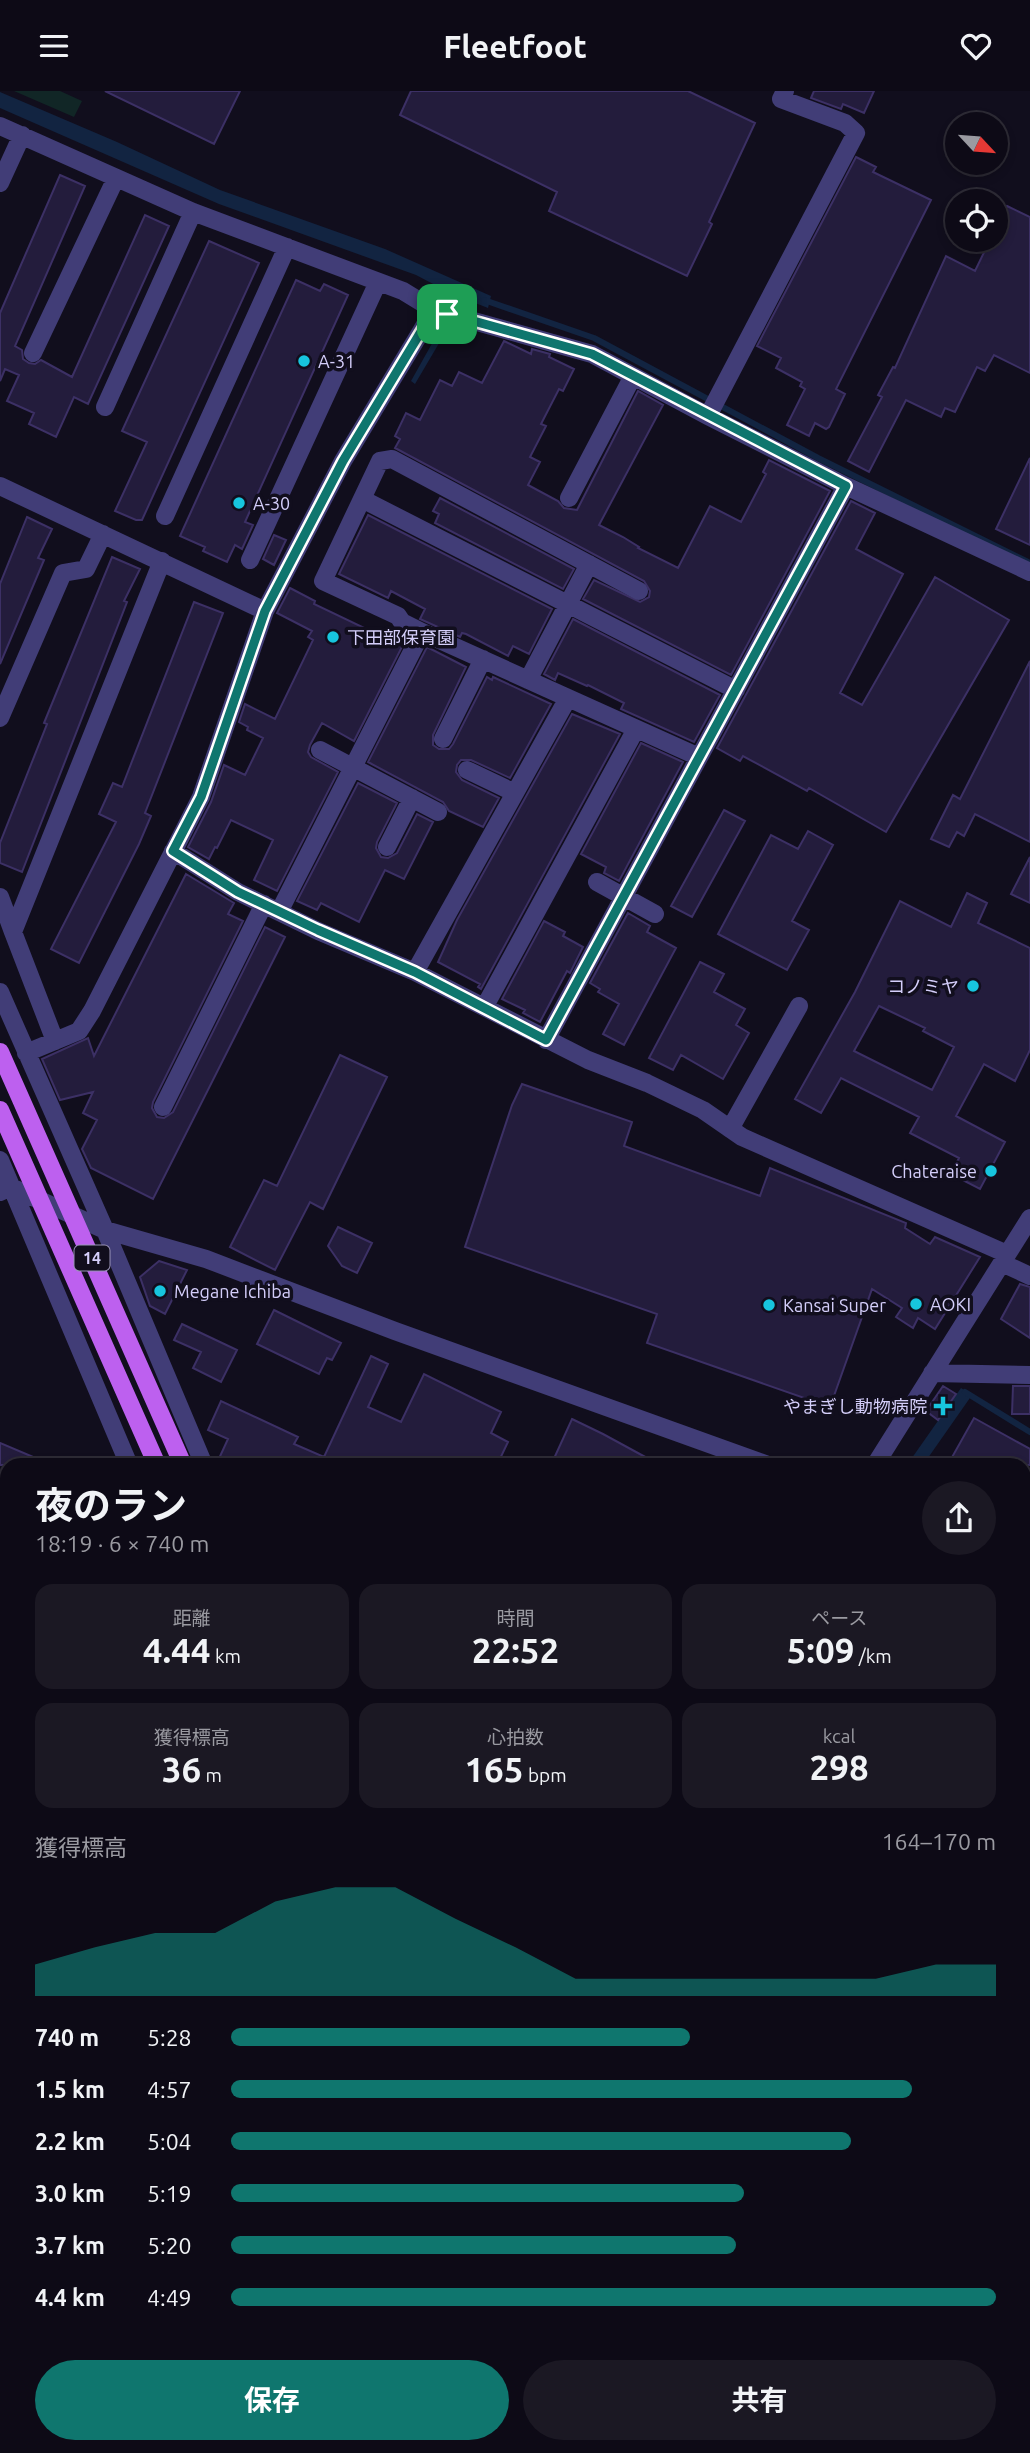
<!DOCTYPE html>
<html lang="ja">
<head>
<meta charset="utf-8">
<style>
	body { margin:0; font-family:Ubuntu,"Noto Sans JP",sans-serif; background:#1b1823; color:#f1f3f6; height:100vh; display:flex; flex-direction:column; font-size:26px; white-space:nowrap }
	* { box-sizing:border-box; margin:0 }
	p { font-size:23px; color:#9a9aa1 }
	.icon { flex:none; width:38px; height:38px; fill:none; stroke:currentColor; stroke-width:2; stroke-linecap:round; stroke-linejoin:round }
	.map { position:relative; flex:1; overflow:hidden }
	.drawer { position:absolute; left:0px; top:1367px; width:1031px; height:996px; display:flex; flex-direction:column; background:#0d0a16; border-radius:21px 21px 0 0; box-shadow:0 4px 10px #0003,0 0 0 2px #2d2b35 }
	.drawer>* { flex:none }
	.needle { width:46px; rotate:116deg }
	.buttons { position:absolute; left:945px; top:21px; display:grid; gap:14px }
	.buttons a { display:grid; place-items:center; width:63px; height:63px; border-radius:50%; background:#0d0a16; box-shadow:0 4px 10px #0003,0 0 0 2px #2d2b35; font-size:35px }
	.pin { position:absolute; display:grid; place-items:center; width:60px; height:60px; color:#fff; margin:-30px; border-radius:14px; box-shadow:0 4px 10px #0006 }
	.round { display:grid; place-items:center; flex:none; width:74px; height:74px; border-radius:37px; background:#1b1823 }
	.overview { display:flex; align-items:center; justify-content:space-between; height:119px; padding:0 35px }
	h1 { font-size:38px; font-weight:700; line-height:52px }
	.stats { display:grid; grid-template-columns:repeat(3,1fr); gap:10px; height:119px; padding:7px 35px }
	.stats div { display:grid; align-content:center; border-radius:18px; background:#1b1823; text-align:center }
	.stats b { font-size:35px; font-weight:700 }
	.stats small { font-size:19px; font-weight:400 }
	.stats p { font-size:19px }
	.chart { height:196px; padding:14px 35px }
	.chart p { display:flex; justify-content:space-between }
	.chart svg { width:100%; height:126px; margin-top:7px; fill:#0f766e; opacity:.7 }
	.cta { display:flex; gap:14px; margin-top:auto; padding:14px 35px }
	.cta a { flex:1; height:80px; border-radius:42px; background:#0f766e; color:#fff; font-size:28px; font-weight:700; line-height:80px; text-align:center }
	.cta a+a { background:#1b1823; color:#f1f3f6 }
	ul { padding:0 35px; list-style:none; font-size:23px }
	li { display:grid; grid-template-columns:112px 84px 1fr; align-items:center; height:52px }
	li i { height:18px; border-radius:9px; background:#0f766e }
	header { display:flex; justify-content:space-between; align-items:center; height:91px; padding:0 35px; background:#0d0a16; font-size:32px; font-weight:700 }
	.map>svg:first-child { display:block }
</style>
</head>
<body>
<header><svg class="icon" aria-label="menu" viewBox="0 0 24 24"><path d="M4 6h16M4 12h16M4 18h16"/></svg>Fleetfoot<svg class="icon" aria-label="heart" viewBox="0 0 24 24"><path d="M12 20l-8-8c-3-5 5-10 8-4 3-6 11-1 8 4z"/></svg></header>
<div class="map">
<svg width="1030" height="2362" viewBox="0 0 1030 2362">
	<rect width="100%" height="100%" fill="#110e1d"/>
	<path fill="#112626" d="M 14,0 L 60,0 L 82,10 L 74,26 Z"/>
	<path fill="#122441" d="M 0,1 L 117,51 L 220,99 L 385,158 L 491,205 L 488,217 L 465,208 L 415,293 L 411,290 L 458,206 L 416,184 L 219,113 L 0,17 Z
		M 961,1297 L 972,1304 L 923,1374 L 907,1374 Z"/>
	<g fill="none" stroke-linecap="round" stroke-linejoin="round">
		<path stroke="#122441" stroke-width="6" d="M 484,209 L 594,247 L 818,367 L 1028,471
			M 965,1301 L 1030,1341"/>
	</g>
	<path fill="#231c3c" stroke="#3c3065" stroke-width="2" fill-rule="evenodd" d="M 105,0 L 240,0 L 214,53 Z
		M 411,0 L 688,0 L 755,32 L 709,131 L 712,133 L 687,185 L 549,120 L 557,101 L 400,24 Z
		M 814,0 L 874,0 L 864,22 L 843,13 L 841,18 L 811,7 Z
		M 856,66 L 876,76 L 873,81 L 931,109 L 836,298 L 845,303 L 829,336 L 826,338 L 815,332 L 809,345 L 787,334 L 805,298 L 800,295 L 802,291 L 776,277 L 781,267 L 757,255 Z
		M 60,84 L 85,95 L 15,255 L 22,259 L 23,268 L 29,272 L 35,273 L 41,269 L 72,286 L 145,124 L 169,135 L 88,313 L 74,306 L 56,346 L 29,333 L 34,322 L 7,310 L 19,284 L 5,278 L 0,290 L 0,222 Z
		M 1007,115 L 1030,126 L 1030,282 L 994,264 L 985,280 L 977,276 L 955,321 L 945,317 L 941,326 L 906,309 L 869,381 L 848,370 L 882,306 L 878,304 L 893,276 L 895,277 L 946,165 L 975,180 L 990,149 L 996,149 L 996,138 Z
		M 209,150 L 259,172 L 142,429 L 136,429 L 115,420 L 147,351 L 122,340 Z
		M 296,189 L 320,200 L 324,193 L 348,204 L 245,431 L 253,434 L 242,458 L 235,454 L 227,471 L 203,460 L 205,456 L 180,445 Z
		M 504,250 L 531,263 L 532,258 L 550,263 L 549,266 L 574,278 L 563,300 L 559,298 L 541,333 L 546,335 L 530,366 L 540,371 L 528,394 L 558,410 L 564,417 L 577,419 L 638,300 L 663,314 L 599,434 L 623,446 L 639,456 L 638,457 L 678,477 L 710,415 L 741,431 L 766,383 L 763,381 L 769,369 L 830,400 L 731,584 L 583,508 L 594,489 L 640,511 L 649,506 L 650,500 L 644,490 L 395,357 L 400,348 L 395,345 L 406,322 L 420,329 L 440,289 L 452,295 L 459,281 L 482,292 Z
		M 1030,367 L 1030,454 L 996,438 Z
		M 440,407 L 574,478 L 563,498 L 435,432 L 439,423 L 433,420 Z
		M 851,410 L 875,422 L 856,458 L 903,483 L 840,602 L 862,614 L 935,486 L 1009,529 L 886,741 L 809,697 L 807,700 L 743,665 L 740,670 L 717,657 Z
		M 368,424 L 552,518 L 529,563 L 513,555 L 508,565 L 466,543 L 462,542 L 460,546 L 420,528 L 425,518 L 391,500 L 388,507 L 339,483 Z
		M 27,426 L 52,438 L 38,467 L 44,469 L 0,573 L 0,493 Z
		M 274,444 L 286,449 L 274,474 L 263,468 Z
		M 112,466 L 140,478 L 124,510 L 127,511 L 22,781 L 0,772 L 0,752 L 47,633 L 44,632 Z
		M 290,497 L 315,510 L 314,513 L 385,547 L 390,537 L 407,546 L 354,650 L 322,632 L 310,654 L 308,661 L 311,666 L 338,681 L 277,800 L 254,789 L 273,749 L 231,729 L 217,757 L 215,756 L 209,768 L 188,756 L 211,711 L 224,674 L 245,684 L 263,647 L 247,639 L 248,636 L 239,631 L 245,613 L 275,628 L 313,549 L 308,546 L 312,540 L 277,522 Z
		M 194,511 L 223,522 L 145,722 L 151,725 L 139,753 L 79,872 L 51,858 L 116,731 L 99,723 L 113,692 L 122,696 Z
		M 573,528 L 720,604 L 694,651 L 621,618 L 624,612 L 588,594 L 587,595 L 558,582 L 555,589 L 544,583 Z
		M 427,556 L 466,576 L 433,644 L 433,654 L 439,658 L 449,658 L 453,653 L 487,586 L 492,589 L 493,586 L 551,613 L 510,687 L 471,669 L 461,669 L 457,674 L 456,681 L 462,689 L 499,707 L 483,736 L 449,720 L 443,711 L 368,671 Z
		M 1030,570 L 1030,751 L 975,723 L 964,745 L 957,741 L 949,756 L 931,748 L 953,704 L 960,708 Z
		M 572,623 L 620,643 L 481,898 L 478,896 L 480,893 L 438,871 L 457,829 Z
		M 641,652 L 683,671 L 619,790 L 604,782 L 606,776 L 581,763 Z
		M 358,692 L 397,712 L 377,751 L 376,757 L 381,766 L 388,767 L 397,762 L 417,723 L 433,731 L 404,788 L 385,779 L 359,831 L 321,812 L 317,819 L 297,810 Z
		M 724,719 L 745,730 L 692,826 L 671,815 Z
		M 808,740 L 833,754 L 792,830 L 809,839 L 787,879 L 718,843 L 771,744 L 798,758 Z
		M 1030,766 L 1030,812 L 1011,803 Z
		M 186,783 L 234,812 L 228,823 L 243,830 L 153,1011 L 152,1017 L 157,1026 L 164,1027 L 173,1021 L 265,836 L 285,846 L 153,1108 L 91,1077 L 82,1058 L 97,1029 L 83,1022 L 93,1001 L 60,1009 L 42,968 L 88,947 L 94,965 Z
		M 967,802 L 987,812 L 978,832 L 1030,857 L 1030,959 L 1015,990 L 984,973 L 956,1025 L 1005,1051 L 980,1098 L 951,1083 L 959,1067 L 910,1042 L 919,1026 L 841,987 L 821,1022 L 795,1008 L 855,901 L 900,810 L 951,836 ZM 879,915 L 925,937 L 923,940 L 954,956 L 932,999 L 854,960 Z
		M 628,822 L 650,835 L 647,841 L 676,857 L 624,954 L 603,943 L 619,913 L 598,901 L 600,898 L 590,892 Z
		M 544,830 L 565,841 L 563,845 L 583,856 L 570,882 L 567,880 L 540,931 L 523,922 L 525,919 L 502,908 Z
		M 700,871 L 724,883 L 714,901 L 745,918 L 736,934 L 749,942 L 723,988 L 681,964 L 673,979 L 649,967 Z
		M 340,964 L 387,986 L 323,1118 L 310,1111 L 275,1179 L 230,1156 L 264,1089 L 277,1095 Z
		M 522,993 L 632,1031 L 624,1055 L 760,1105 L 770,1077 L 906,1132 L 905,1137 L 930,1153 L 935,1146 L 980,1166 L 935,1238 L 918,1227 L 913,1237 L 896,1226 L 902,1217 L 872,1198 L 830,1316 L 647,1252 L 657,1223 L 465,1156 L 512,1014 Z
		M 338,1136 L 372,1152 L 357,1182 L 342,1175 L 328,1155 Z
		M 159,1170 L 187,1179 L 165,1223 L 150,1215 L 140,1186 Z
		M 1020,1193 L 1030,1196 L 1030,1247 L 1001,1228 Z
		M 274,1219 L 341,1252 L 332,1269 L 327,1267 L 319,1283 L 257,1253 Z
		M 182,1233 L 237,1259 L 221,1291 L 193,1277 L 201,1261 L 174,1249 Z
		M 371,1265 L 388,1273 L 368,1316 L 401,1331 L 424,1283 L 501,1321 L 491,1342 L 508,1351 L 497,1374 L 216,1374 L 228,1348 L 208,1339 L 221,1310 L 298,1346 L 294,1353 L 324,1366 Z
		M 943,1295 L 956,1303 L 938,1329 L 926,1320 Z
		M 1013,1295 L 1030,1295 L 1030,1323 L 1012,1323 Z
		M 974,1327 L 1030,1358 L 1030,1374 L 962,1374 L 951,1368 Z
		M 572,1328 L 603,1343 L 660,1374 L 551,1374 Z
		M 0,1352 L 52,1374 L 0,1374 Z"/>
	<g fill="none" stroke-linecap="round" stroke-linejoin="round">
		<path stroke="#413d77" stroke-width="18" d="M 0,35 L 193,121 L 403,200 L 434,219 L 592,263 L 708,325 L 846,395 L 1030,481
			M 0,92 L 22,44
			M 33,262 L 116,87
			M 105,316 L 193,121
			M 708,325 L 856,42 L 845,32 L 781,8 L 785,0
			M 0,395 L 265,520
			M 569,407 L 633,285
			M 362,408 L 736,599
			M 165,425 L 287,156
			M 250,469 L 378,191
			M 639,500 L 392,368 L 380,370 L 323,490 L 398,525 L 402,531 L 422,541 L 699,666
			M 528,589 L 589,473
			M 0,627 L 63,482 L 86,478 L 103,443
			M 443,648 L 483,568
			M 320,659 L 438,721
			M 467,679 L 515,702
			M 387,756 L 412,707
			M 173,760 L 238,801 L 318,840 L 415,881 L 588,969 L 647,992 L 703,1019 L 742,1046 L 1007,1163
			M 597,791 L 655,823
			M 0,806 L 13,841
			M 279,821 L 422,541
			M 415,881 L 568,607
			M 0,901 L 105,1139 L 204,1374
			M 485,915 L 636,638
			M 546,949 L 846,395
			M 55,950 L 13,841 L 162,470
			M 26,962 L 79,940 L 92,920 L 201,706 L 265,520 L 343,370 L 434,219
			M 163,1016 L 264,813
			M 730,1038 L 799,915
			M 0,1069 L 129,1374
			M 0,1101 L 11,1096 L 105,1139 L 206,1168 L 395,1240 L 768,1374
			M 1002,1172 L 1030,1185
			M 932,1282 L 1030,1284
			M 875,1374 L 1030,1127
			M 1024,1492 L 1030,1496
			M 0,1564 L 7,1553
			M 1024,1775 L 1030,1778
			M 1024,1845 L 1030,1835
			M 1024,1914 L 1030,1917
			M 1024,1969 L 1030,1956
			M 0,2095 L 7,2098
			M 1024,2109 L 1030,2097
			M 1024,2221 L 1030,2223
			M 604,2356 L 617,2362
			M 679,2362 L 682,2356
			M 750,2362 L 753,2356
			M 836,2362 L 840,2356"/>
		<path stroke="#bd60ef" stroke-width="18" d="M 362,2362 L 364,2356
			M 397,2362 L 399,2356"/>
		<path stroke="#bd60ef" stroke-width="18" d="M 0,961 L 183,1374
			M 0,1019 L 157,1374"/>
	</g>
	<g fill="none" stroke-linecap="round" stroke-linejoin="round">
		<g stroke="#fff" stroke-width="14">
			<path id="route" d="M 434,219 L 592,263 L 846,395 L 546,949 L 415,881 L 318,839 L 238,801 L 173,760 L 201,706 L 265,520 L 343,370 Z"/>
		</g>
		<use href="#route" stroke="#0f766e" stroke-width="9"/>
	</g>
	<g fill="#17c5de" stroke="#110e1d" stroke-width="2.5">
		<circle cx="304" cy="270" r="7"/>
		<circle cx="239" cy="412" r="7"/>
		<circle cx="333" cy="546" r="7"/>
		<circle cx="973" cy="895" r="7"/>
		<circle cx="991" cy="1080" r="7"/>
		<circle cx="160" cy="1200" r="7"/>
		<circle cx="916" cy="1213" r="7"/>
		<circle cx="769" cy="1214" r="7"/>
		<path d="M939.5 1304.5h7v7h7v7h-7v7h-7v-7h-7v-7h7z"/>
	</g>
	<g text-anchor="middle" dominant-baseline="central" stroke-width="7" stroke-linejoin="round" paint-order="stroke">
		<rect fill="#110e1d" stroke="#9a94b8" stroke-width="2" x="74.5" y="1154.5" width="35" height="25" rx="5"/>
		<g font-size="16" font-weight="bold" fill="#d4cefa">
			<text x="92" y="1167">14</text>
		</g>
		<g font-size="18" fill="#d4cefa" stroke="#110e1d" text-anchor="start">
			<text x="318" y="270">A-31</text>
			<text x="253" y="412">A-30</text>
			<text x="347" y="546">下田部保育園</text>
			<text x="959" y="895" text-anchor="end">コノミヤ</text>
			<text x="977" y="1080" text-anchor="end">Chateraise</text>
			<text x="174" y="1200">Megane Ichiba</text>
			<text x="930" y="1213">AOKI</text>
			<text x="783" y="1214">Kansai Super</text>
			<text x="927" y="1315" text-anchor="end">やまぎし動物病院</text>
		</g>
	</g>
</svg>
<div class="buttons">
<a><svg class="needle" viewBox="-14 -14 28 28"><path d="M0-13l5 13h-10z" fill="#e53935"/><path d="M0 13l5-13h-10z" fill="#9a9aa1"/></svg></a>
<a><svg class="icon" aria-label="locate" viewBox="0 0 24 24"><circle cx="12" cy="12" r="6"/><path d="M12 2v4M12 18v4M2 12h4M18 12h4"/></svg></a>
</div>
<div class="pin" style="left:447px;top:223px;background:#1e9e55"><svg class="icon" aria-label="arrive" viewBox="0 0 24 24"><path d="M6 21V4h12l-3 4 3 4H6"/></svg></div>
<section class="drawer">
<div class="overview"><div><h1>夜のラン</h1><p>18:19 · 6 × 740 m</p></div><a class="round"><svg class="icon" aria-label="share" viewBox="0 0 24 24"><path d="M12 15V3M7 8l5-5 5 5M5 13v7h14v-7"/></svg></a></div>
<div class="stats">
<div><p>距離</p><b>4.44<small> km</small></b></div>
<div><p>時間</p><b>22:52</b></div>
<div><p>ペース</p><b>5:09<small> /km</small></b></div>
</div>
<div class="stats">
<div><p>獲得標高</p><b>36<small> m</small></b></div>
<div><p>心拍数</p><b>165<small> bpm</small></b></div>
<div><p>kcal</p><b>298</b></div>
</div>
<div class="chart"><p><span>獲得標高</span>164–170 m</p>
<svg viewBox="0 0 160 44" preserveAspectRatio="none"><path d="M0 44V33L10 27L20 22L30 22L40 11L50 6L60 6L70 17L80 27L90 38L100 38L110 38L120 38L130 38L140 38L150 33L160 33V44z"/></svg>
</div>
<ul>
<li><b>740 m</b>5:28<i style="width:60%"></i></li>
<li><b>1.5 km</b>4:57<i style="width:89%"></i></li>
<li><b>2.2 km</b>5:04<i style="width:81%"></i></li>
<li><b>3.0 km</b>5:19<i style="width:67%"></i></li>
<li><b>3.7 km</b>5:20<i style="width:66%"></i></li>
<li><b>4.4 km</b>4:49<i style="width:100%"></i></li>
</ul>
<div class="cta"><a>保存</a><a>共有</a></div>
</section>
</div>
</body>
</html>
